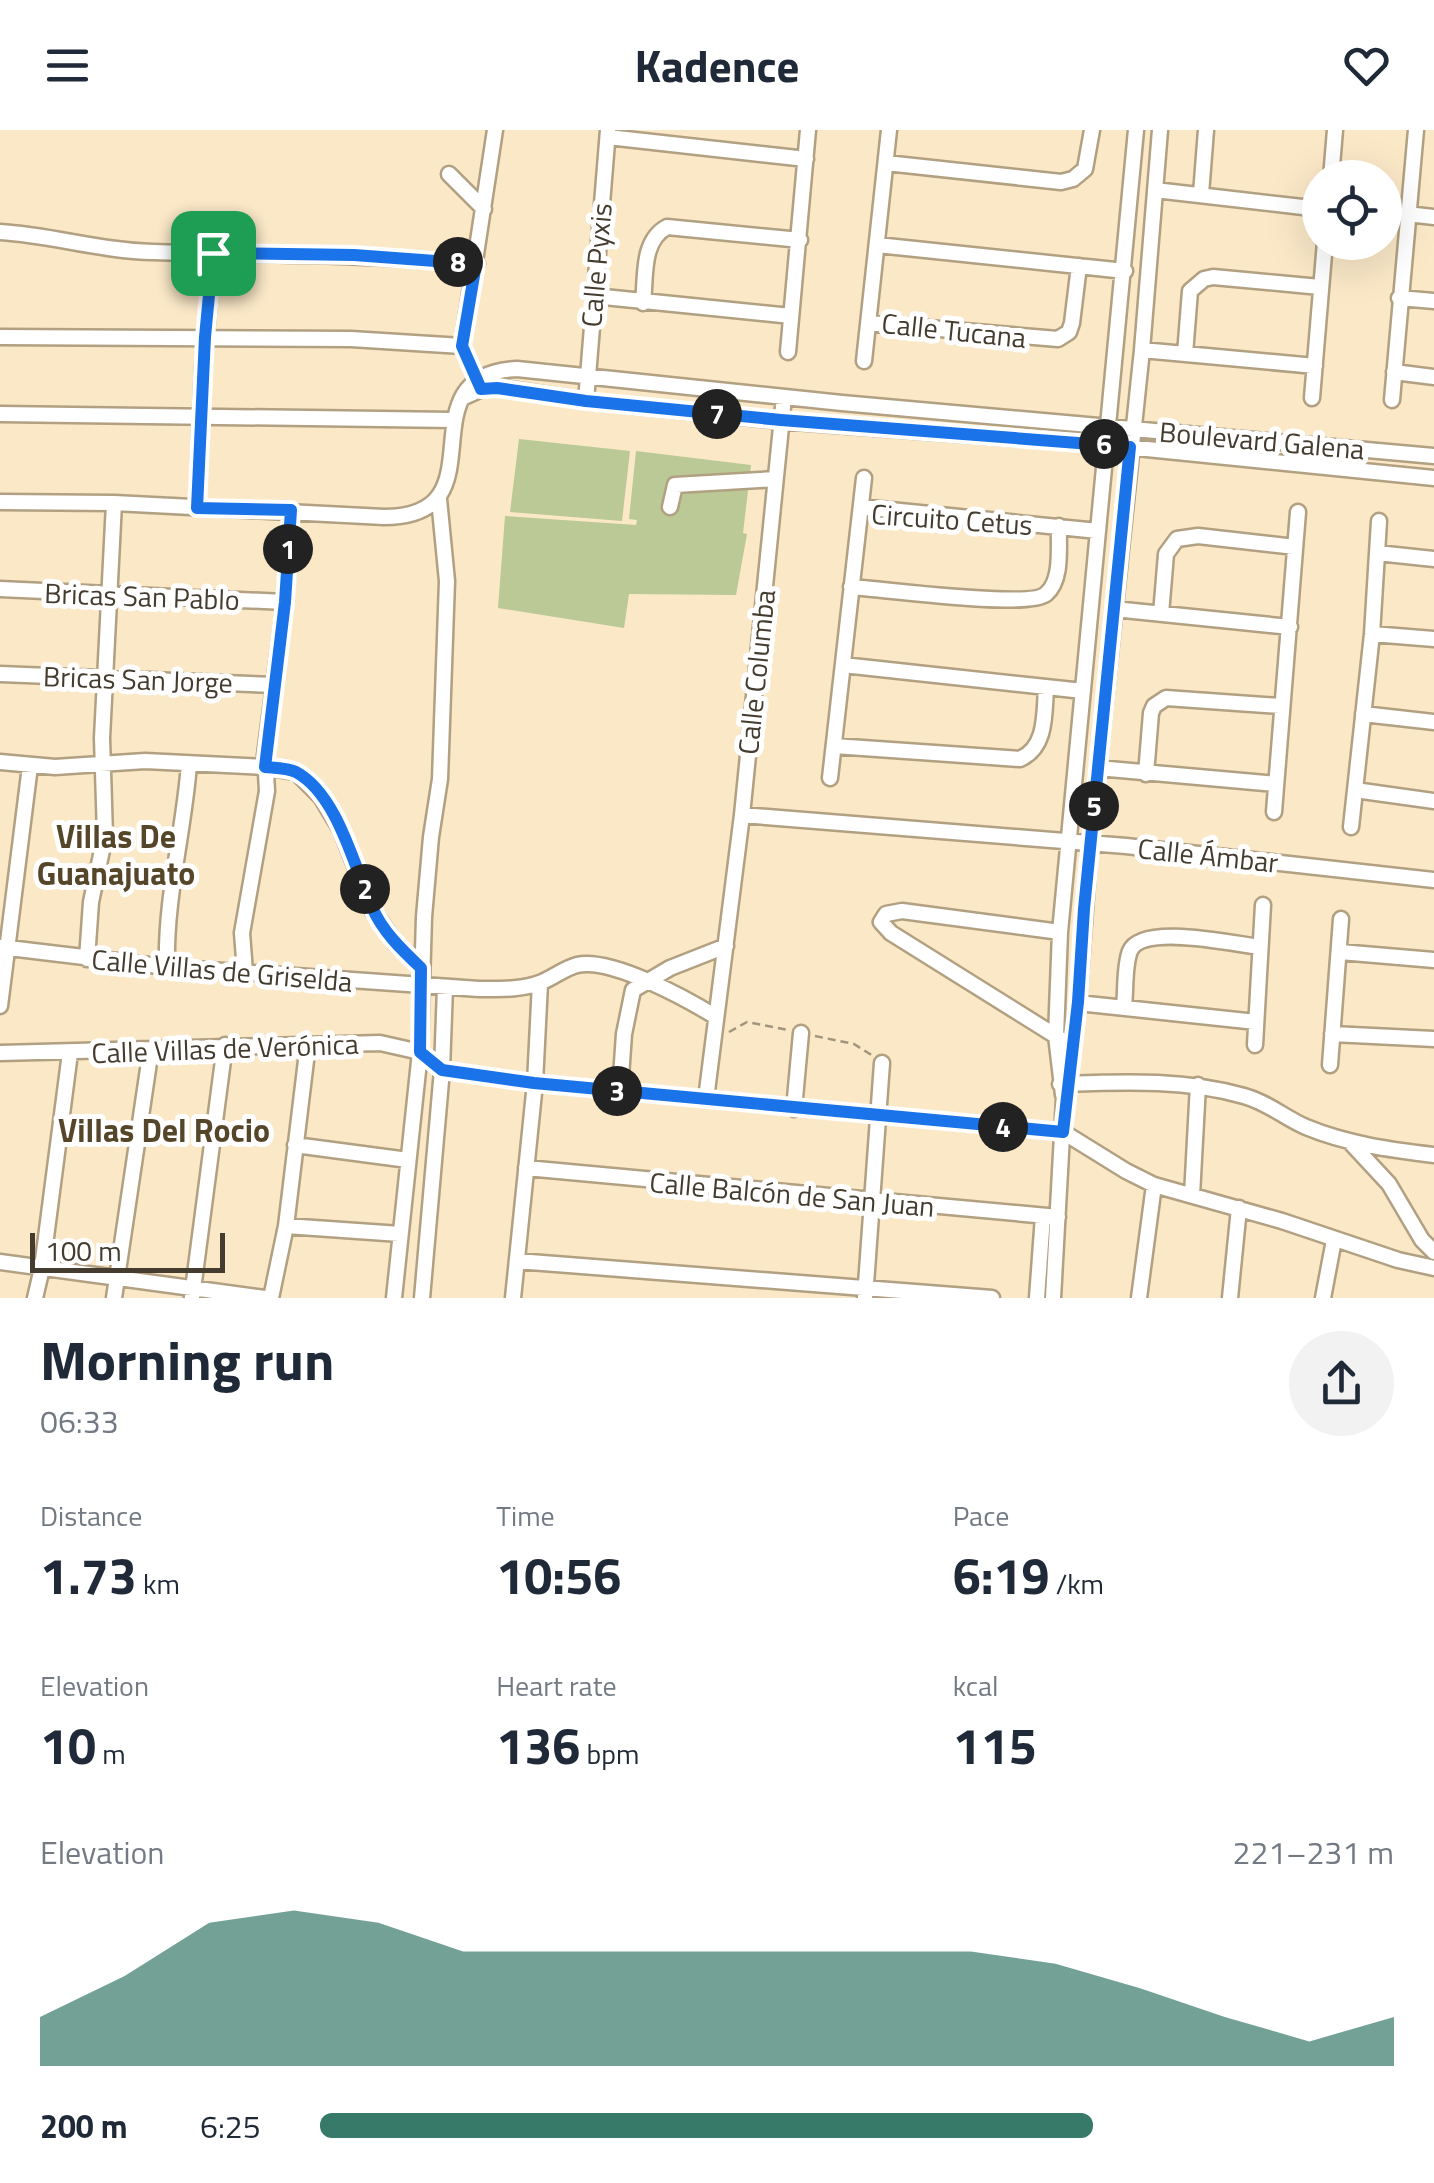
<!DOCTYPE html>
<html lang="en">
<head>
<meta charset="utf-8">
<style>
	body { margin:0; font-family:"Titillium Web",sans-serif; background:#f2f2f3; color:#1f2937; height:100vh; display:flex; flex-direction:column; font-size:38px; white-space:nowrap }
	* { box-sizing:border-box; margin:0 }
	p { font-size:32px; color:#747a83 }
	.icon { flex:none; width:55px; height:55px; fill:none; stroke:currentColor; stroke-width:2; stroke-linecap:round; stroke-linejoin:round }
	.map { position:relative; height:1168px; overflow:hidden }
	.sheet { display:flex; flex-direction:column; background:#fff; flex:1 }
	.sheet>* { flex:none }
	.controls { position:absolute; left:1302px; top:30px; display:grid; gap:20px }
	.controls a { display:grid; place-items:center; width:100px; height:100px; border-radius:50%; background:#fff; box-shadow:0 10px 40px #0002; font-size:50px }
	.scale { position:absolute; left:30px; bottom:25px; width:195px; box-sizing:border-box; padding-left:10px; border:5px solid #433c2f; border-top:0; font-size:28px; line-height:35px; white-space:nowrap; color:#433c2f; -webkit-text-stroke:8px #fff; paint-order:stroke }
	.pin { position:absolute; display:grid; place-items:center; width:85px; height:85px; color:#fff; margin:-42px; border-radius:20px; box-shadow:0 5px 15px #0006 }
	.km { position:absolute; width:50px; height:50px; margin:-25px; border-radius:50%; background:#222; color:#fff; font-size:28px; line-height:50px; text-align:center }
	.round { display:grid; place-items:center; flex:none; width:105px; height:105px; border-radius:52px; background:#f2f2f3 }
	.head { display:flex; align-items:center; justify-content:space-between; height:170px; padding:0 40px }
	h1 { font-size:55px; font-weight:700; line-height:75px }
	.metrics { display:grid; grid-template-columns:repeat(3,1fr); gap:15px; height:170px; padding:10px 40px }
	.metrics div { display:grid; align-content:center }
	.metrics b { font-size:50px; font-weight:700 }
	.metrics small { font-size:28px; font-weight:400 }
	.metrics p { font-size:28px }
	.chart { height:280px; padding:20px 40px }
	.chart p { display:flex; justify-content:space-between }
	.chart svg { width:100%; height:180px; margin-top:10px; fill:#387a6a; opacity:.7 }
	ul { padding:0 40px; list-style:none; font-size:32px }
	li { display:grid; grid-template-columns:160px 120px 1fr; align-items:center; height:75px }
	li i { height:25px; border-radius:12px; background:#387a6a }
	header { display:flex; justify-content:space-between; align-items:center; height:130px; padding:0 40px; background:#fff; font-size:45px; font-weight:700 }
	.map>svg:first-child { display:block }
</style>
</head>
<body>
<header><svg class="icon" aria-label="menu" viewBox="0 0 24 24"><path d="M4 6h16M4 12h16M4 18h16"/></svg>Kadence<svg class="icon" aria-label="heart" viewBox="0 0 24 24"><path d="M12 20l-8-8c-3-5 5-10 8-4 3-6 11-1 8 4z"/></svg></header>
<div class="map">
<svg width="1434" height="1168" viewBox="0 0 1434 1168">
	<rect width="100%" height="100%" fill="#fae8c7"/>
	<path fill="#bac995" d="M 519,309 L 630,321 L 622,391 L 510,382 Z
		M 636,321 L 751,335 L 743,403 L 747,404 L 736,465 L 629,464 L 624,498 L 498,478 L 505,386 L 636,395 L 637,390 L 629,389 Z"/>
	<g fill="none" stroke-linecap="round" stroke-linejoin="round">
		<g stroke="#b1a081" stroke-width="19">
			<path id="minor" d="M 608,7 L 806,29
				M 886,33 L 1061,52 L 1073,49 L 1085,39 L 1092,0
				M 449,44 L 484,79
				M 1331,48 L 1335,0
				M 1155,60 L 1320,79
				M 1201,64 L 1206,0
				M 1407,84 L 1434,87
				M 0,102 C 52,105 101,121 153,122 C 261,125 368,124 477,134
				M 877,115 L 1125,141
				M 594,166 L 791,186
				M 1399,168 L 1434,171
				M 643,173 C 646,147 641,111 667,97 L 800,110
				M 869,193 L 1058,209 L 1069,202 L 1072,193 L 1079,136
				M 0,207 L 351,209 L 462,216
				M 1142,220 L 1315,236
				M 788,222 L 808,0
				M 1185,224 L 1190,161 L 1204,149 L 1213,147 L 1320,157
				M 864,231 L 889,0
				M 1394,242 L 1434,247
				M 479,254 L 462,216 L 495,0
				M 464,267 L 484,258 L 497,257 L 586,271 L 781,291 L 1107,315 L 1434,348
				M 1312,268 L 1325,112
				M 1392,270 L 1416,0
				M 586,271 L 608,0
				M 0,284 L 453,290
				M 0,372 L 114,373 L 384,387 C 506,387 399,245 517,239 L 842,273 L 1434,326
				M 197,377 L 203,237 L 213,123
				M 670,377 L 675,355 L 775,349
				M 861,377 L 1098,401
				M 1377,423 L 1434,429
				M 851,457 C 882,459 1029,479 1046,464 C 1063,450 1058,416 1059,396
				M 0,459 L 285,472
				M 1114,479 L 1290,497
				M 1161,484 L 1166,424 L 1177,409 L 1198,406 L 1295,417
				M 1372,504 L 1434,509
				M 843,535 L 1083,561
				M 0,544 L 275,555
				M 1363,584 L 1434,592
				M 834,616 L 1020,629 C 1047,617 1044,584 1046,558
				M 0,632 L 55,637 L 145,631 L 265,637 L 296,642 L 321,667 L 341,700 L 373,781 L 396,814 L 421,838
				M 1098,638 L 1276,654
				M 1146,644 L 1151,583 L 1154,576 L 1166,568 L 1280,576
				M 830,648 L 864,348
				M 1355,660 L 1434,671
				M 1274,682 L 1298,382
				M 742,685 L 1126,716 L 1434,750
				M 1351,697 L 1372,504 L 1379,391
				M 0,817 L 167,837 L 479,859 C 500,859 522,860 542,852 C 554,847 565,838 577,835 C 611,827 687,869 716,887
				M 1340,822 L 1434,830
				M 87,829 L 91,772 L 105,706 L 102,608 L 114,373
				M 167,837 C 165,768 184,702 189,634
				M 245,842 L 242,803 L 267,661 L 265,625 L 285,472 L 291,380
				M 1078,873 L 1256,892
				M 0,876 L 30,636
				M 1124,876 C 1126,860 1124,836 1130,821 C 1142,793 1234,814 1260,817
				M 1332,904 L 1434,909
				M 1059,908 L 891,803 L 881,792 L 886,784 L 902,781 L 1060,802
				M 1255,915 L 1263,775
				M 0,923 L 380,913 L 420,922 L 442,940 L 535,953 L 1063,1002 L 1126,1041 L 1154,1055 L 1282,1091 L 1398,1130 L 1434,1138
				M 1330,935 L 1341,789
				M 1060,954 C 1123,952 1184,949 1244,966 C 1267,972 1285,988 1306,997 C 1347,1014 1391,1020 1434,1025
				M 620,961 L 624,904 L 633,860 L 670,838 L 726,816
				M 1063,965 L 1056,906 L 1060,802 L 1136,0
				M 706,969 L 742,685 L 784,267
				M 794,979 L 801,903
				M 1350,1012 L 1389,1054 L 1422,1110 L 1434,1122
				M 295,1015 L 408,1030
				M 526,1038 L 1058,1087
				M 1192,1065 L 1198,955
				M 286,1096 L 400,1104
				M 517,1131 L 992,1168
				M 0,1132 L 265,1168
				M 192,1167 L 225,915
				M 35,1168 L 42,1138 L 70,923
				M 114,1168 L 151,919
				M 271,1168 L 286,1096 L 308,914
				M 394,1168 L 420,922 L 424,787 L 431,707 L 440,649 L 447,451 L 439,369
				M 422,1168 L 442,940 L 445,857
				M 513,1168 L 535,953 L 540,853
				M 865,1168 L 882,933
				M 1037,1168 L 1043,1086
				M 1053,1168 L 1064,969 L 1078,873 L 1090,714 L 1142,220 L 1160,0
				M 1139,1168 L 1154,1055
				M 1230,1168 L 1239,1078
				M 1323,1168 L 1334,1110"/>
		</g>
		<path stroke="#a2957e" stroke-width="2.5" stroke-dasharray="8 5" stroke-linecap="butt" d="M 729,902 L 747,892 L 788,900
			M 815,906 L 854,914 L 873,926"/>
		<use href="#minor" stroke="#fff" stroke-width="14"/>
	</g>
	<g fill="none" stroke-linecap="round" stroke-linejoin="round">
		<g stroke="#fff" stroke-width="20">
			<path id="route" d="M 213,123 L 354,125 L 476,134 L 462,216 L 481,259 L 497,258 L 586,271 L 781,290 L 1130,317 L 1084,779 L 1078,872 L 1063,1002 L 534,953 L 442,940 L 420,922 L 421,838 C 402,820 382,801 372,777 C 354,737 338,665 296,642 C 287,638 275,638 265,637 L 285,472 L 291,380 L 197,378 L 205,207 Z"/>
		</g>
		<use href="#route" stroke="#1a73e8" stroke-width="12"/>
	</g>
	<g text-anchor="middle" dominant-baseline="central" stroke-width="10" stroke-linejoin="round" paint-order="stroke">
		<g font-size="28" fill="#433c2f" stroke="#fff">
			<text transform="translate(596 135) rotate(-85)">Calle Pyxis</text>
			<text transform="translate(954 200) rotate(6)">Calle Tucana</text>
			<text transform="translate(1262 310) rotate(5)">Boulevard Galena</text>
			<text transform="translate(952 389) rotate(4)">Circuito Cetus</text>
			<text transform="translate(142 466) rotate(2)">Bricas San Pablo</text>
			<text transform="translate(756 542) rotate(-84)">Calle Columba</text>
			<text transform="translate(138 549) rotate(2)">Bricas San Jorge</text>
			<text transform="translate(1208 725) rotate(6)">Calle Ámbar</text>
			<text transform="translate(222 840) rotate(5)">Calle Villas de Griselda</text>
			<text transform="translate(225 918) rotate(-2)">Calle Villas de Verónica</text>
			<text transform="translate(792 1064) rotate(5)">Calle Balcón de San Juan</text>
		</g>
		<g font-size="32" font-weight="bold" fill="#55462a" stroke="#fff">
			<text x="116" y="706">Villas De<tspan x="116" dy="37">Guanajuato</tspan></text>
			<text x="164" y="1000">Villas Del Rocio</text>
		</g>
	</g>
</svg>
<div class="controls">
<a><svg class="icon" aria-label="locate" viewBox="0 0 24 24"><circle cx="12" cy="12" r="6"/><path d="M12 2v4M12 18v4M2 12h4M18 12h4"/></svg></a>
</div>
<div class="scale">100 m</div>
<div class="pin" style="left:213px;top:123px;background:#1e9e55"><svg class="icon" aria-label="arrive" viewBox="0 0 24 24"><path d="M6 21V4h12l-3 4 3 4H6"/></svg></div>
<b class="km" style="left:288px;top:419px">1</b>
<b class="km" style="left:365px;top:759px">2</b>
<b class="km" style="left:617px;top:961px">3</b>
<b class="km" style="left:1003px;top:997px">4</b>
<b class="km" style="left:1094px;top:676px">5</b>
<b class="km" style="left:1104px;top:314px">6</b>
<b class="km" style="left:717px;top:284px">7</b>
<b class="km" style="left:458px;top:132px">8</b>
</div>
<section class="sheet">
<div class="head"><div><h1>Morning run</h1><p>06:33</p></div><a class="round"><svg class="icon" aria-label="share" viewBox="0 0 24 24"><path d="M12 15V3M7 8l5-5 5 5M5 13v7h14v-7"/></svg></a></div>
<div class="metrics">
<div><p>Distance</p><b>1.73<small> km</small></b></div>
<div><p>Time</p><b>10:56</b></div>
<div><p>Pace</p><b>6:19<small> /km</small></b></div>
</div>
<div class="metrics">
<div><p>Elevation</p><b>10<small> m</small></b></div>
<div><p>Heart rate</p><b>136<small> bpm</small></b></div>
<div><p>kcal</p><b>115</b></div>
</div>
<div class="chart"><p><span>Elevation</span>221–231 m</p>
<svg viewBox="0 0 160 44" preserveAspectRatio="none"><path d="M0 44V32L10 22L20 9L30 6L40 9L50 16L60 16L70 16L80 16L90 16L100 16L110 16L120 19L130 25L140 32L150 38L160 32V44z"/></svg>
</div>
<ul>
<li><b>200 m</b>6:25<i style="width:72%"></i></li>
</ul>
</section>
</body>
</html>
